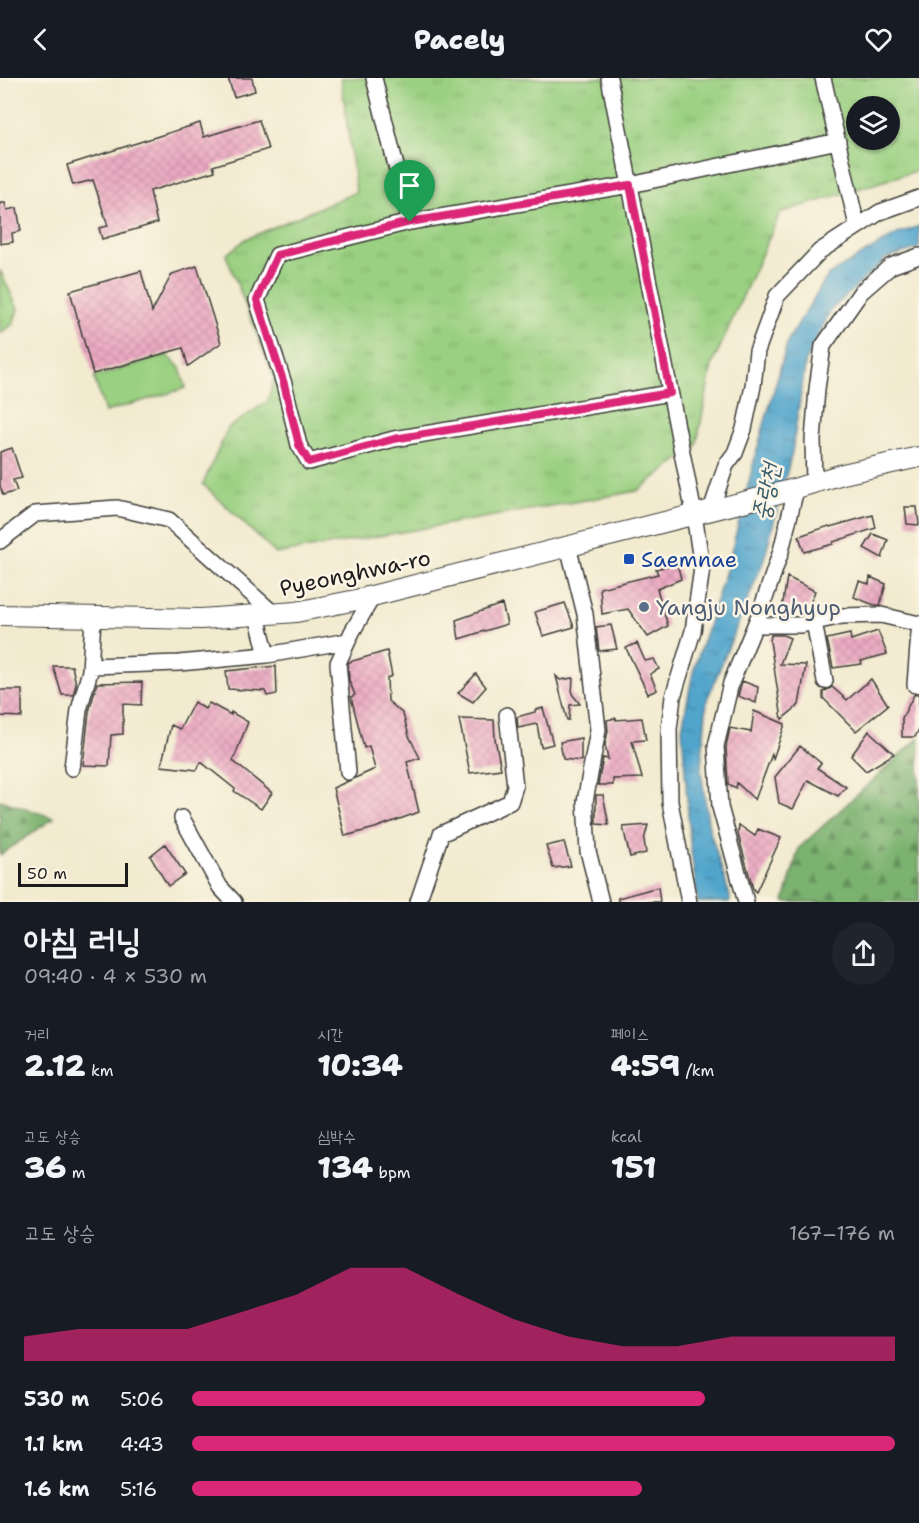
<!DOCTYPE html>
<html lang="ko">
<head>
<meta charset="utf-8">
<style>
	body { margin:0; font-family:"Shantell Sans","Poor Story",sans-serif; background:#20242c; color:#f1f3f6; height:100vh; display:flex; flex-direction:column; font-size:22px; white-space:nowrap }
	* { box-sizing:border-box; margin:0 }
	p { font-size:20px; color:#9ea1a6 }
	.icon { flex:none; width:33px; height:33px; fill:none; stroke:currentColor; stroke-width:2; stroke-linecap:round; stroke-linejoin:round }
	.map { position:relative; height:824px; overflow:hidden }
	.side { display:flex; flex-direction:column; background:#171b24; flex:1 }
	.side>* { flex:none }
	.tools { position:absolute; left:846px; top:18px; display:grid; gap:12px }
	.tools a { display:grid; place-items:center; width:54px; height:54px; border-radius:50%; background:#171b24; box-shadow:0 2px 4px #0004; font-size:30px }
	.scale { position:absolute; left:18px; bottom:15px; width:110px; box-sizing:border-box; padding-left:6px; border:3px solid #1c1c1c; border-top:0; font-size:16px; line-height:21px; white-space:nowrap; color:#1c1c1c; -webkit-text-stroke:4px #fcf5e5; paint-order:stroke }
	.pin { position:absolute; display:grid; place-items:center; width:51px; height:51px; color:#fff; margin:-62px -26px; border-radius:50% 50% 50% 0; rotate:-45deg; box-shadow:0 0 6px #0007 }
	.pin .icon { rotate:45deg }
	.round { display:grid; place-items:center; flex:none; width:63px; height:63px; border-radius:32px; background:#20242c }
	.headline { display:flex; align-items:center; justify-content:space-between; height:102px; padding:0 24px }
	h1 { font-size:33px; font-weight:800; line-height:45px }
	.figures { display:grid; grid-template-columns:repeat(3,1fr); gap:9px; height:102px; padding:6px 24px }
	.figures div { display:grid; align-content:center }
	.figures b { font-size:30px; font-weight:800 }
	.figures small { font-size:16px; font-weight:400 }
	.figures p { font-size:16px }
	.chart { height:168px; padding:12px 24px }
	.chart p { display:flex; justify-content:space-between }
	.chart svg { width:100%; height:108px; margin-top:6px; fill:#db2777; opacity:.7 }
	ul { padding:0 24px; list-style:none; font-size:20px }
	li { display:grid; grid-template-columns:96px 72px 1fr; align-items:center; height:45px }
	li i { height:15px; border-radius:8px; background:#db2777 }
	header { display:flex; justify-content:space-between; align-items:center; height:78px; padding:0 24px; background:#171b24; font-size:27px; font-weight:800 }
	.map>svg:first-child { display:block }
</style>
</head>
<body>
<header><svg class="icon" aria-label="back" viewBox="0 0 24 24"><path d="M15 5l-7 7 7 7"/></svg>Pacely<svg class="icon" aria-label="heart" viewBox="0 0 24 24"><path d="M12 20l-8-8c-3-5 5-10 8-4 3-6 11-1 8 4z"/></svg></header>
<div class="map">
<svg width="919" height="824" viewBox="0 0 919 824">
	<defs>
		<pattern id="grass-tufts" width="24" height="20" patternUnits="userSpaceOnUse" patternTransform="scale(1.5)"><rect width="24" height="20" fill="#9ad081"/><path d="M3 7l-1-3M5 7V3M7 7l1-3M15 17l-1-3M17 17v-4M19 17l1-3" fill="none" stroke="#84b26f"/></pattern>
		<pattern id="forest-firs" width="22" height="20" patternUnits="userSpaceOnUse" patternTransform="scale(1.5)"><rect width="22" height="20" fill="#7bb26f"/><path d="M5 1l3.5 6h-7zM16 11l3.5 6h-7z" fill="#64905a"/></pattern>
		<pattern id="water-ripples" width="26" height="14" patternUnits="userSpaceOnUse" patternTransform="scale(1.5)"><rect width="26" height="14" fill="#51a5cc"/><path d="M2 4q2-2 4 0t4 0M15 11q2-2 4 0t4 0" fill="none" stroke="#4286a5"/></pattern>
		<pattern id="building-cross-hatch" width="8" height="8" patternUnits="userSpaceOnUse" patternTransform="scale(1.5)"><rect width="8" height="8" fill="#eba9c2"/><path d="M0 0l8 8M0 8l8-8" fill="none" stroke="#c991a6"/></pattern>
	</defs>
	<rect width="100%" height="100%" fill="#fcf5e5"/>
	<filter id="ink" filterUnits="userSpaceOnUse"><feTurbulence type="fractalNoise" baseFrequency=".0167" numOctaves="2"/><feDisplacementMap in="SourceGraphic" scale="12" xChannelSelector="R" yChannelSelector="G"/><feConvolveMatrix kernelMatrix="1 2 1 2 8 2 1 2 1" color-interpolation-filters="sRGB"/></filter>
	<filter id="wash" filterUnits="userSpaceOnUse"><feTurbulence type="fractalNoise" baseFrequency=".008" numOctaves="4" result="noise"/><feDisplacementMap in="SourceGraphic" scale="24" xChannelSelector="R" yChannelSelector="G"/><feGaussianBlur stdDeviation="1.35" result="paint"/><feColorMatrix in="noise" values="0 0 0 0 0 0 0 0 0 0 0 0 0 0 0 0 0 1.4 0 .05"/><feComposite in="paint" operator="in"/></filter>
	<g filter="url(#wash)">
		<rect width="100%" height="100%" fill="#f2ebd0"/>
		<path fill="url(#grass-tufts)" stroke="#5b764e" stroke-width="1.5" fill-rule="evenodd" d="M 341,0 L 919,0 L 919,92 L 780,135 L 712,287 L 696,369 L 637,413 L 276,476 L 203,406 L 228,350 L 268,323 L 274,300 L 226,177 L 246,161 L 356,114 ZM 856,28 L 890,28 L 890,62 L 856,62 Z"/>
		<path fill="url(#forest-firs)" stroke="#4c6746" stroke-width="1.5" d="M 919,660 L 919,824 L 784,824 L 799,770 Z
			M 0,722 L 54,740 L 0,777 Z"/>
		<path fill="#9ad081" stroke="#5b764e" stroke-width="1.5" d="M 0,192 L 18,231 L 13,246 L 0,256 Z
			M 167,277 L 180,290 L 186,310 L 105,334 L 94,299 Z"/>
		<path fill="url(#water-ripples)" stroke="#366074" stroke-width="1.5" d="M 919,148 L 919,170 L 887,180 L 831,232 L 806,282 L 792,374 L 764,482 L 707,622 L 701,692 L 709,750 L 730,818 L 730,824 L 698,824 L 690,766 L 682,650 L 693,594 L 729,483 L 755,379 L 788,262 L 828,197 L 895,157 Z"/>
		<g id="blocks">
			<path fill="url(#building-cross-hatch)" d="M 228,0 L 252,0 L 255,13 L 234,19 Z
				M 259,42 L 268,71 L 213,88 L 215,93 L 150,113 L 157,145 L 102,161 L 99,150 L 108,148 L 93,102 L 73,107 L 67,87 L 200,45 L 204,59 Z
				M 0,125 L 5,125 L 7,132 L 17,130 L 21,153 L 12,155 L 13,164 L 0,166 Z
				M 197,188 L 221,265 L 188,288 L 183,270 L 93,296 L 70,213 L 141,193 L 152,234 L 172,196 Z
				M 12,370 L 22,400 L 13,402 L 17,413 L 3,417 L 0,408 L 0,374 Z
				M 905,429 L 917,429 L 919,447 L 907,446 Z
				M 873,437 L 876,450 L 833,464 L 833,466 L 804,474 L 799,458 L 829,448 L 830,449 Z
				M 873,456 L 888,462 L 882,480 L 864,470 Z
				M 677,485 L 681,501 L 657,511 L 668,548 L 648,559 L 628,531 L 602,536 L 600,510 L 658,496 L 656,491 Z
				M 787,499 L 815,513 L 806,535 L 782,531 Z
				M 870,499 L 886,506 L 880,527 L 874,527 L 854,519 L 859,503 L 869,506 Z
				M 565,525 L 574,549 L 543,558 L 535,534 Z
				M 502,526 L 507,546 L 459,561 L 456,542 Z
				M 611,547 L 617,571 L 599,573 L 596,549 Z
				M 878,553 L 887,576 L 861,583 L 862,586 L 833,590 L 827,561 L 850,556 L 851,562 Z
				M 771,557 L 783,557 L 790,560 L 780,586 L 806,587 L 799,627 L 782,641 L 770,563 Z
				M 637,565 L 645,583 L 654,581 L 659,591 L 650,596 L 657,612 L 648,616 L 626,570 Z
				M 387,573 L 392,598 L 387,600 L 388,623 L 403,636 L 409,658 L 420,680 L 407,684 L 419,734 L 375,750 L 345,758 L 333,710 L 375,691 L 369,668 L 364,670 L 351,619 L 355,617 L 349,602 L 348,587 L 349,584 Z
				M 53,588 L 72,588 L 76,606 L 73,617 L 62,617 Z
				M 276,588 L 277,616 L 267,618 L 265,613 L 228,611 L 226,593 Z
				M 476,596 L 486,609 L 473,624 L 458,615 Z
				M 556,598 L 560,602 L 573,600 L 572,616 L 580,626 L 570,627 L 569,642 L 567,642 Z
				M 871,601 L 888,627 L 856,653 L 823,620 L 823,614 L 832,609 L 847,622 Z
				M 742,603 L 758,609 L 756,625 L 738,618 Z
				M 142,604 L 141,627 L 123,626 L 123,656 L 111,657 L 109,688 L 83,687 L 89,634 L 97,605 Z
				M 0,612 L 22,612 L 22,639 L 0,638 Z
				M 919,616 L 919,651 L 915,659 L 902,659 L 902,640 L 914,617 Z
				M 194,624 L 205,631 L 209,625 L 231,637 L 231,634 L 248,644 L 233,683 L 272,715 L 261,731 L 234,713 L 235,711 L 201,684 L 197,692 L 161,688 L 171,647 L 180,651 Z
				M 543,630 L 553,666 L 541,669 L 537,646 L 518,650 L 517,639 L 535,634 L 535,632 Z
				M 754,633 L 785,646 L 773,681 L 772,676 L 755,722 L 737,705 L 736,710 L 728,706 L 726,669 L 730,650 L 751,654 Z
				M 616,640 L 616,642 L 642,640 L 646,662 L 632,663 L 642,700 L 613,701 L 613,707 L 598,707 L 603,680 L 608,681 L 605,667 L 608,653 L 607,642 Z
				M 459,641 L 494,642 L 495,661 L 501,691 L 470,695 Z
				M 869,653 L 894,676 L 866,693 L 851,678 Z
				M 581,660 L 581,683 L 563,681 L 560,664 Z
				M 800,668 L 821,685 L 817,690 L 846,709 L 838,718 L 808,702 L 793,731 L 779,725 L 775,699 Z
				M 596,717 L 603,717 L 609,747 L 596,746 Z
				M 648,747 L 644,762 L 646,775 L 630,779 L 623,749 Z
				M 739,747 L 755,758 L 758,751 L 781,760 L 756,814 L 753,811 L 738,756 Z
				M 564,764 L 571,788 L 553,790 L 546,768 Z
				M 165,766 L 185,796 L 168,808 L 150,778 Z
				M 658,809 L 660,824 L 618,824 L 618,820 Z"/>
		</g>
	</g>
	<g filter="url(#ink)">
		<use href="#blocks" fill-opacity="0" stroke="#3c3b37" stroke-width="1.5"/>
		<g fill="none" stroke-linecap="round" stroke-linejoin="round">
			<g stroke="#3c3b37" stroke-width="18">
				<path id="minor" d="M 374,0 L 410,144
					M 609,0 L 694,436 L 702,490 L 693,553 L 673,619 L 669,651 L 670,724 L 689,824
					M 823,0 L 857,148
					M 670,315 L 394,361 L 309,384 L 299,367 L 284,306 L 257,222 L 277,177 L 410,144 L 630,107 L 838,63
					M 814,405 L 813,362 L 817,311 L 823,268 L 861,214 L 891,188 L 919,178
					M 711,432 L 726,387 L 735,375 L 744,351 L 753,308 L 757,273 L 777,218 L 820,173 L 880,134 L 919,120
					M 0,463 L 35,436 L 117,430 L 169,442 L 274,536
					M 568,468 L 585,536 L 598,652 L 585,724 L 588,773 L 601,824
					M 814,544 L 825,603
					M 755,547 L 801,547 L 842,538 L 881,537 L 919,546
					M 267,577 L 348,563
					M 91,588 L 179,585 L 267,577 L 257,538
					M 915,607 L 919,555
					M 72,690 L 79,632 L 90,593 L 93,540
					M 348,694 L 338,585 L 352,554 L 373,518
					M 182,740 L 220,809 L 234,824
					M 418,824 L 441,756 L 510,724 L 515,708 L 507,637
					M 746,824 L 720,729 L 716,668 L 731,605 L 760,535 L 781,473 L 796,411"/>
			</g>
			<g stroke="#3c3b37" stroke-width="22">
				<path id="major" d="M 0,537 L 201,541 L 296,534 L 356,522 L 787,413 L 843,396 L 919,379"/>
			</g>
			<use href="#minor" stroke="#fff" stroke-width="15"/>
			<use href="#major" stroke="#fff" stroke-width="20"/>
		</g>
	</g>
	<g fill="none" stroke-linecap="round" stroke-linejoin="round" filter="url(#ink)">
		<g stroke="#fff" stroke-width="12">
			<path id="route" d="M 630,107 L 670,315 L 394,361 L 309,384 L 299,367 L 284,306 L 257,222 L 277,177 L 410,144 Z"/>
		</g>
		<use href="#route" stroke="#db2777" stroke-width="8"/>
	</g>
	<rect fill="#1a4fb4" stroke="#fcf5e5" stroke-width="2" x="623" y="475" width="12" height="12" rx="3"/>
	<circle fill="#5c6f8a" stroke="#fcf5e5" stroke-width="2" cx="644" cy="529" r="6"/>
	<g text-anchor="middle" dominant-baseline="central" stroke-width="5" stroke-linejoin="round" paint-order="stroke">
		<g font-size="22" fill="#164399" stroke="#fcf5e5" text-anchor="start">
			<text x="641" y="481">Saemnae</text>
		</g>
		<g font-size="22" fill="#1c1c1c" stroke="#fcf5e5">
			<text transform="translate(355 495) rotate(-12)">Pyeonghwa-ro</text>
		</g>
		<g font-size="22" fill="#4e5e75" stroke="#fcf5e5" text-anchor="start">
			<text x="656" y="529">Yangju Nonghyup</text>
		</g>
		<g font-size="24" font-style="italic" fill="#345a6b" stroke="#fcf5e5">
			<text transform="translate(766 414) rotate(-79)">중랑천</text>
		</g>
	</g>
</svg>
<div class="tools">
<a><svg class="icon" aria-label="layers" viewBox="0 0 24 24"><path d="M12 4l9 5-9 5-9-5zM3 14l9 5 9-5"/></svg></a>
</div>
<div class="scale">50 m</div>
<div class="pin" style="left:410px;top:144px;background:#1e9e55"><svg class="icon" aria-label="arrive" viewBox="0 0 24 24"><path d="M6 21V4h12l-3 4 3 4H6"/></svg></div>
</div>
<section class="side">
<div class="headline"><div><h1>아침 러닝</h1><p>09:40 · 4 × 530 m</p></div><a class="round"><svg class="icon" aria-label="share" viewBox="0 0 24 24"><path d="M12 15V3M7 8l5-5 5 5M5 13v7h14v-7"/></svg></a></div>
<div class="figures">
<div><p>거리</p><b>2.12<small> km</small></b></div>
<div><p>시간</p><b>10:34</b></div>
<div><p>페이스</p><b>4:59<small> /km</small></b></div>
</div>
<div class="figures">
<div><p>고도 상승</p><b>36<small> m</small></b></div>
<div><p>심박수</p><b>134<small> bpm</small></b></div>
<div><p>kcal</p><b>151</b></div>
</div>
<div class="chart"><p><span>고도 상승</span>167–176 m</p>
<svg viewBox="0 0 160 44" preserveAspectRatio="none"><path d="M0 44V34L10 31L20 31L30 31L40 24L50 17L60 6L70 6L80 17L90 27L100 34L110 38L120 38L130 34L140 34L150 34L160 34V44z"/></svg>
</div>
<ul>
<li><b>530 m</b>5:06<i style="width:73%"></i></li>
<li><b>1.1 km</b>4:43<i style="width:100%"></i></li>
<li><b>1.6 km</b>5:16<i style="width:64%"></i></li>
</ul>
</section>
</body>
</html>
